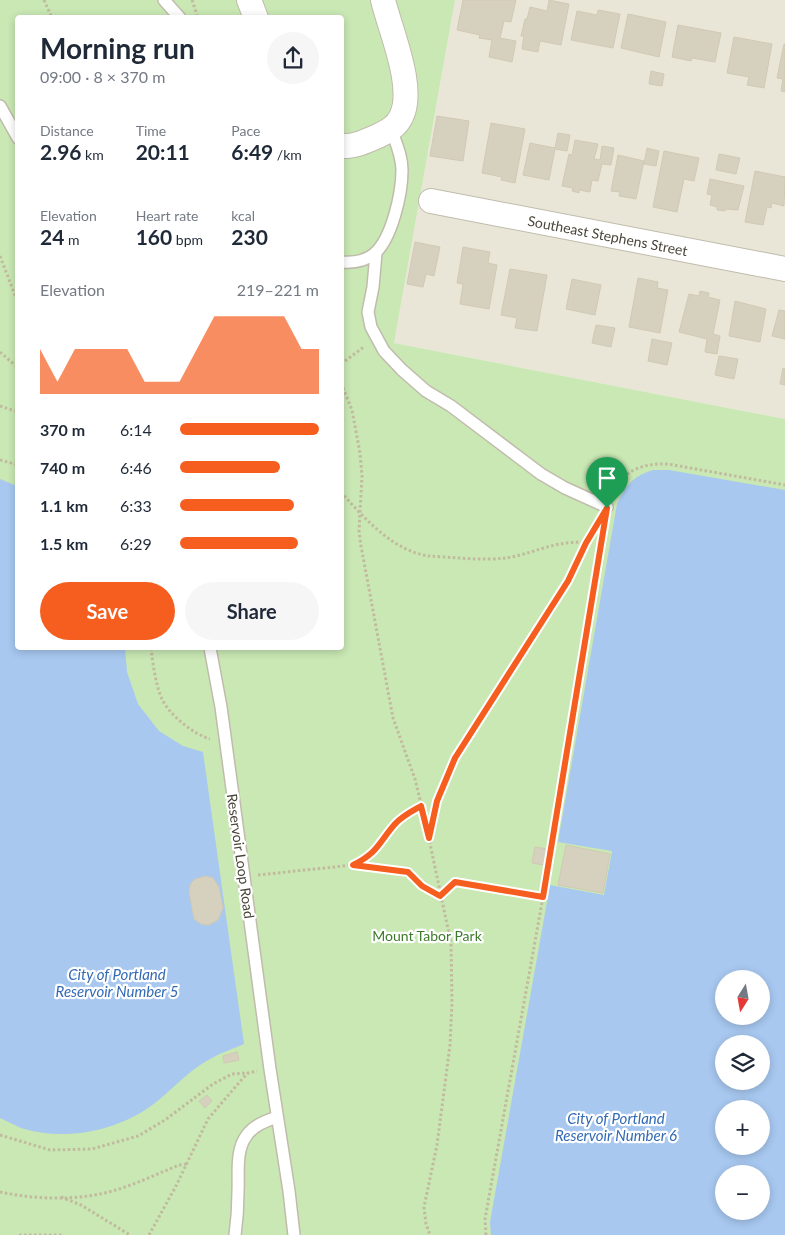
<!DOCTYPE html>
<html lang="en">
<head>
<meta charset="utf-8">
<style>
	body { margin:0; font-family:Lato,sans-serif; background:#f6f6f7; color:#1f2937; height:100vh; display:flex; flex-direction:column; font-size:19px; white-space:nowrap }
	* { box-sizing:border-box; margin:0 }
	p { font-size:16px; color:#747a83 }
	.icon { flex:none; width:28px; height:28px; fill:none; stroke:currentColor; stroke-width:2; stroke-linecap:round; stroke-linejoin:round }
	.map { position:relative; flex:1; overflow:hidden }
	.details { position:absolute; left:15px; top:15px; width:329px; height:635px; display:flex; flex-direction:column; background:#fff; border-radius:5px; box-shadow:0 2px 8px #0003 }
	.details>* { flex:none }
	.needle { width:32px; rotate:191deg }
	.fabs { position:absolute; left:715px; top:970px; display:grid; gap:10px }
	.fabs a { display:grid; place-items:center; width:55px; height:55px; border-radius:50%; background:#fff; box-shadow:0 2px 8px #0003; font-size:25px }
	.pin { position:absolute; display:grid; place-items:center; width:42px; height:42px; color:#fff; margin:-51px -21px; border-radius:50% 50% 50% 0; rotate:-45deg; box-shadow:0 0 5px #0007 }
	.pin .icon { rotate:45deg }
	.round { display:grid; place-items:center; flex:none; width:52px; height:52px; border-radius:26px; background:#f6f6f7 }
	.head { display:flex; align-items:center; justify-content:space-between; height:85px; padding:0 25px }
	h1 { font-size:28px; font-weight:700; line-height:38px }
	.metrics { display:grid; grid-template-columns:repeat(3,1fr); gap:8px; height:85px; padding:5px 25px }
	.metrics div { display:grid; align-content:center }
	.metrics b { font-size:21px; font-weight:700 }
	.metrics small { font-size:14px; font-weight:400 }
	.metrics p { font-size:14px }
	.chart { height:140px; padding:10px 25px }
	.chart p { display:flex; justify-content:space-between }
	.chart svg { width:100%; height:90px; margin-top:5px; fill:#f65e1f; opacity:.7 }
	.primary-button { display:flex; gap:10px; margin-top:auto; padding:10px 25px }
	.primary-button a { flex:1; height:58px; border-radius:30px; background:#f65e1f; color:#fff; font-size:20px; font-weight:700; line-height:58px; text-align:center }
	.primary-button a+a { background:#f6f6f7; color:#1f2937 }
	ul { padding:0 25px; list-style:none; font-size:16px }
	li { display:grid; grid-template-columns:80px 60px 1fr; align-items:center; height:38px }
	li i { height:12px; border-radius:6px; background:#f65e1f }
	.map>svg:first-child { display:block }
</style>
</head>
<body>
<div class="map">
<svg width="785" height="1235" viewBox="0 0 785 1235">
	<rect width="100%" height="100%" fill="#f5f3ea"/>
	<path fill="#e9e6d8" d="M 455,0 L 785,0 L 785,419 L 394,343 Z"/>
	<path fill="#c9e8b4" fill-rule="evenodd" d="M 0,0 L 455,0 L 394,343 L 785,419 L 785,1235 L 0,1235 ZM 18,18 L 341,18 L 341,648 L 18,648 ZM 724,979 L 761,979 L 761,1016 L 724,1016 ZM 724,1044 L 761,1044 L 761,1081 L 724,1081 ZM 724,1109 L 761,1109 L 761,1146 L 724,1146 ZM 724,1174 L 761,1174 L 761,1211 L 724,1211 Z"/>
	<path fill="#a8c8f0" fill-rule="evenodd" d="M 653,470 L 669,470 L 785,490 L 785,1235 L 491,1235 L 490,1222 L 550,885 L 604,895 L 612,851 L 558,842 L 617,504 C 626,485 633,476 653,470 ZM 724,979 L 761,979 L 761,1016 L 724,1016 ZM 724,1044 L 761,1044 L 761,1081 L 724,1081 ZM 724,1109 L 761,1109 L 761,1146 L 724,1146 ZM 724,1174 L 761,1174 L 761,1211 L 724,1211 Z
		M 0,479 L 17,486 L 18,648 L 125,648 L 127,672 L 138,704 L 159,731 L 183,746 L 203,752 L 244,1044 C 233,1049 222,1052 212,1058 C 190,1069 174,1088 155,1103 C 119,1131 65,1142 21,1128 C 14,1125 7,1121 0,1118 Z"/>
	<path fill="#d6d1bf" stroke="#d1c9b3" d="M 463,0 L 516,0 L 511,22 L 504,21 L 500,38 L 516,41 L 512,62 L 489,57 L 492,40 L 479,38 L 480,35 L 457,30 Z
		M 549,0 L 569,4 L 561,45 L 540,41 L 538,52 L 522,49 L 524,36 L 521,36 L 525,19 L 527,19 L 530,7 L 547,11 Z
		M 598,10 L 620,14 L 613,48 L 571,40 L 577,11 L 597,15 Z
		M 628,14 L 666,22 L 659,57 L 621,48 Z
		M 678,25 L 721,33 L 715,62 L 692,58 L 691,61 L 672,57 Z
		M 734,37 L 772,44 L 764,88 L 747,85 L 749,77 L 727,73 Z
		M 784,44 L 785,44 L 785,92 L 781,91 L 783,79 L 777,78 Z
		M 651,71 L 664,74 L 662,86 L 649,84 Z
		M 437,116 L 469,121 L 463,161 L 430,156 Z
		M 491,123 L 525,129 L 515,183 L 501,180 L 502,177 L 482,173 Z
		M 558,133 L 570,135 L 567,151 L 555,149 L 549,180 L 523,175 L 530,143 L 555,148 Z
		M 575,140 L 598,144 L 594,159 L 600,160 L 602,146 L 614,148 L 611,165 L 602,164 L 598,181 L 592,180 L 590,192 L 579,190 L 579,193 L 572,191 L 573,188 L 562,186 L 569,154 L 572,155 Z
		M 647,148 L 659,151 L 656,166 L 644,164 Z
		M 664,151 L 699,158 L 694,181 L 684,179 L 677,212 L 653,207 Z
		M 719,154 L 740,158 L 736,174 L 716,170 Z
		M 618,155 L 644,161 L 636,199 L 619,196 L 620,192 L 611,191 Z
		M 755,171 L 785,177 L 784,206 L 772,203 L 771,208 L 767,207 L 763,225 L 745,222 Z
		M 710,179 L 744,186 L 738,210 L 726,209 L 725,211 L 717,210 L 717,207 L 710,205 L 712,195 L 707,194 Z
		M 415,242 L 440,247 L 434,276 L 426,274 L 423,287 L 407,284 Z
		M 463,247 L 490,252 L 488,263 L 497,265 L 489,309 L 460,304 L 463,284 L 457,283 Z
		M 510,269 L 547,275 L 537,331 L 515,328 L 517,318 L 501,315 Z
		M 638,278 L 658,282 L 657,288 L 668,290 L 660,333 L 629,327 Z
		M 572,279 L 601,285 L 595,315 L 566,309 Z
		M 700,291 L 709,293 L 708,297 L 720,300 L 713,334 L 720,336 L 717,354 L 705,352 L 707,339 L 679,332 L 689,294 L 699,296 Z
		M 735,301 L 766,309 L 760,342 L 729,336 Z
		M 779,310 L 785,311 L 785,339 L 772,336 Z
		M 596,325 L 615,328 L 611,347 L 592,343 Z
		M 652,339 L 672,343 L 667,365 L 648,361 Z
		M 719,356 L 738,359 L 734,379 L 715,375 Z
		M 783,368 L 785,369 L 785,385 L 780,384 Z
		M 566,845 L 610,854 L 603,893 L 558,885 Z
		M 535,847 L 547,849 L 544,865 L 532,863 Z
		M 206,876 L 213,878 L 219,887 L 223,908 L 218,920 L 209,925 L 201,924 L 194,919 L 189,891 L 191,883 L 195,879 Z
		M 237,1052 L 239,1060 L 224,1063 L 223,1056 Z
		M 207,1095 L 212,1101 L 205,1108 L 199,1101 Z"/>
	<g fill="none" stroke-linecap="round" stroke-linejoin="round">
		<g stroke="#c0bcac" stroke-width="14">
			<path id="service" d="M 164,0 L 180,18
				M 0,106 L 18,138
				M 376,253 L 373,287 L 368,312 L 371,327 L 384,351 L 402,370 L 426,391 L 451,406 L 541,474 L 565,488 L 607,507
				M 341,262 C 352,263 365,261 374,254 C 392,239 402,193 402,170 C 402,156 396,143 391,129
				M 210,648 L 221,707 L 270,1069 L 289,1191 L 294,1235
				M 235,1235 C 237,1221 238,1206 238,1192 C 239,1174 235,1150 247,1135 C 254,1125 266,1121 277,1117"/>
		</g>
		<g stroke="#c0bcac" stroke-width="26">
			<g id="minor">
				<path d="M 249,0 L 256,18"/>
				<path d="M 341,146 C 354,147 367,141 378,136 C 388,131 396,127 401,117 C 416,88 390,30 383,0"/>
				<path id="s1" d="M 431,201 L 785,269"/>
			</g>
		</g>
		<path stroke="#c2ba9e" stroke-width="3" stroke-dasharray="2.5 2.5" stroke-linecap="butt" d="M 44,0 L 52,18
			M 192,0 L 198,18
			M 0,256 L 18,303
			M 0,352 L 18,368
			M 341,364 L 365,346
			M 341,383 L 352,410 L 360,453 L 362,476 L 359,531 L 361,546 L 390,702 L 393,718 L 415,779 L 425,820 L 451,943 L 452,1002 L 450,1045 L 437,1145 L 424,1207 L 426,1224 L 430,1235
			M 0,406 L 18,412
			M 0,460 L 18,465
			M 341,492 C 364,518 392,550 428,556 C 451,557 483,561 506,558 C 533,554 558,539 586,543
			M 611,493 C 624,470 643,463 668,464 L 785,485
			M 151,648 C 153,664 155,681 161,697 C 168,714 193,734 210,739
			M 430,834 L 437,801 L 455,758 L 568,581 L 586,543 L 601,519
			M 354,865 C 378,853 379,842 395,824 C 402,816 412,811 421,806
			M 258,875 L 353,865 L 408,873 L 422,886 L 440,896
			M 440,896 L 455,882 L 543,897
			M 0,1135 L 50,1150 L 92,1149 L 138,1136 L 165,1120 L 213,1084 L 232,1074 L 248,1073
			M 0,1192 C 28,1198 60,1200 88,1196 C 120,1192 150,1177 179,1165 L 187,1164
			M 61,1197 L 81,1205 L 130,1235
			M 19,1235 L 62,1235
			M 149,1235 L 176,1186 L 208,1119 L 243,1078 L 248,1073 L 257,1071
			M 486,1235 L 485,1219 L 543,897 L 605,521"/>
		<use href="#service" stroke="#fff" stroke-width="11"/>
		<use href="#minor" stroke="#fff" stroke-width="24"/>
	</g>
	<g fill="none" stroke-linecap="round" stroke-linejoin="round">
		<g stroke="#fff" stroke-width="10">
			<path id="route" d="M 607,508 L 543,897 L 455,882 L 440,896 L 422,886 L 408,872 L 353,865 C 378,853 379,842 395,824 C 402,816 412,811 421,806 L 429,838 L 437,801 L 455,758 L 568,581 L 586,543 Z"/>
		</g>
		<use href="#route" stroke="#f65e1f" stroke-width="6"/>
	</g>
	<g text-anchor="middle" dominant-baseline="central" stroke-width="4.5" stroke-linejoin="round" paint-order="stroke">
		<g font-size="14" fill="#494538" stroke="#fff">
			<text stroke="none"><textPath href="#s1" startOffset="180">Southeast Stephens Street</textPath></text>
			<text transform="translate(241 856) rotate(82)">Reservoir Loop Road</text>
		</g>
		<g font-size="14" fill="#3e7a2b" stroke="#fff">
			<text x="427" y="935">Mount Tabor Park</text>
		</g>
		<g font-size="15" font-style="italic" fill="#326ab4" stroke="#fff">
			<text x="117" y="974">City of Portland<tspan x="117" dy="17">Reservoir Number 5</tspan></text>
			<text x="616" y="1118">City of Portland<tspan x="616" dy="17">Reservoir Number 6</tspan></text>
		</g>
	</g>
</svg>
<div class="fabs">
<a><svg class="needle" viewBox="-14 -14 28 28"><path d="M0-13l5 13h-10z" fill="#e53935"/><path d="M0 13l5-13h-10z" fill="#747a83"/></svg></a>
<a><svg class="icon" aria-label="layers" viewBox="0 0 24 24"><path d="M12 4l9 5-9 5-9-5zM3 14l9 5 9-5"/></svg></a>
<a>+</a>
<a>−</a>
</div>
<div class="pin" style="left:607px;top:508px;background:#1e9e55"><svg class="icon" aria-label="arrive" viewBox="0 0 24 24"><path d="M6 21V4h12l-3 4 3 4H6"/></svg></div>
<section class="details">
<div class="head"><div><h1>Morning run</h1><p>09:00 · 8 × 370 m</p></div><a class="round"><svg class="icon" aria-label="share" viewBox="0 0 24 24"><path d="M12 15V3M7 8l5-5 5 5M5 13v7h14v-7"/></svg></a></div>
<div class="metrics">
<div><p>Distance</p><b>2.96<small> km</small></b></div>
<div><p>Time</p><b>20:11</b></div>
<div><p>Pace</p><b>6:49<small> /km</small></b></div>
</div>
<div class="metrics">
<div><p>Elevation</p><b>24<small> m</small></b></div>
<div><p>Heart rate</p><b>160<small> bpm</small></b></div>
<div><p>kcal</p><b>230</b></div>
</div>
<div class="chart"><p><span>Elevation</span>219–221 m</p>
<svg viewBox="0 0 160 44" preserveAspectRatio="none"><path d="M0 44V22L10 38L20 22L30 22L40 22L50 22L60 38L70 38L80 38L90 22L100 6L110 6L120 6L130 6L140 6L150 22L160 22V44z"/></svg>
</div>
<ul>
<li><b>370 m</b>6:14<i style="width:100%"></i></li>
<li><b>740 m</b>6:46<i style="width:72%"></i></li>
<li><b>1.1 km</b>6:33<i style="width:82%"></i></li>
<li><b>1.5 km</b>6:29<i style="width:85%"></i></li>
</ul>
<div class="primary-button"><a>Save</a><a>Share</a></div>
</section>
</div>
</body>
</html>
